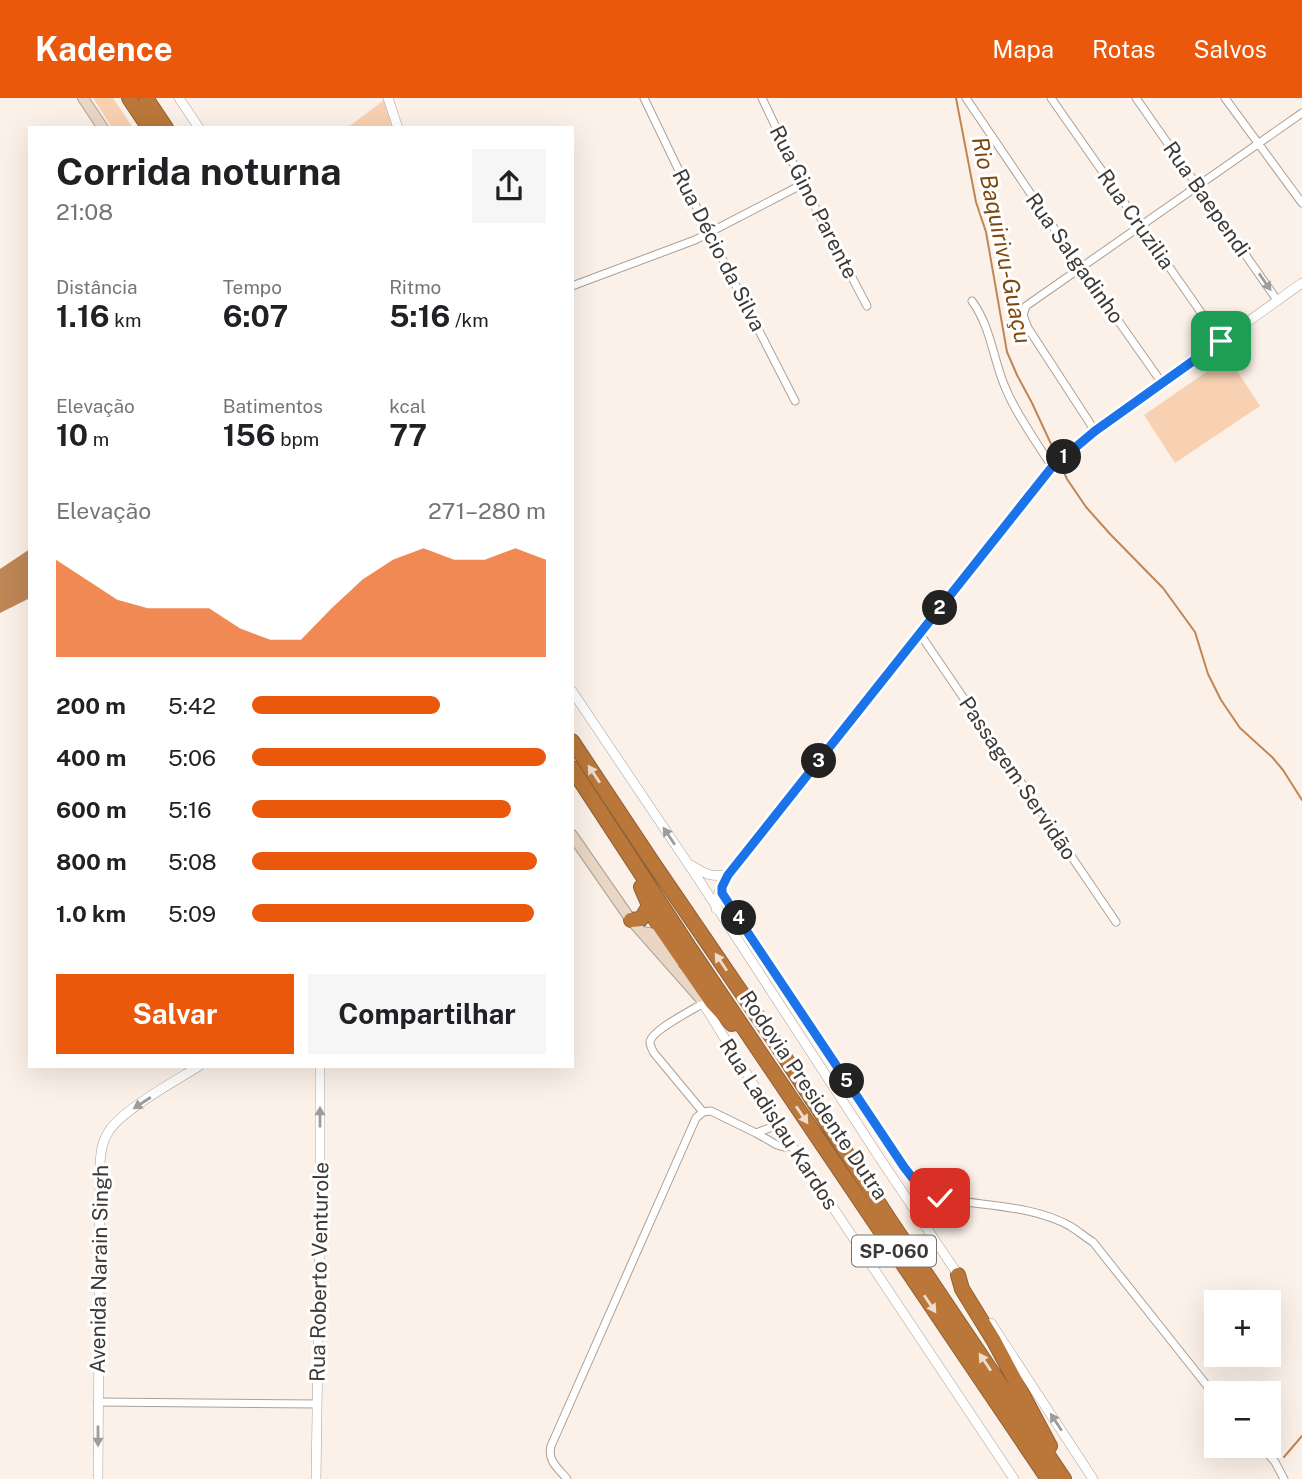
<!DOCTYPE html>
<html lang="pt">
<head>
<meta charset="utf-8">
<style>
	body { margin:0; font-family:"Public Sans",sans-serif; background:#f6f6f6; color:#202124; height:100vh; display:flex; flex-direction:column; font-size:26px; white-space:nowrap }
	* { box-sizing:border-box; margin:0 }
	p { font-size:23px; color:#757577 }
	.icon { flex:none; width:38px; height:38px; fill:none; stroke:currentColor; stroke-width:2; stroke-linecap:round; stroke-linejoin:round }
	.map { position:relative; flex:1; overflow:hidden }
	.drawer { position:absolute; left:28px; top:28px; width:546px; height:942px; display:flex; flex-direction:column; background:#fff; border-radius:0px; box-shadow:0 7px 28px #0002 }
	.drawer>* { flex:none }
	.tools { position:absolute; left:1204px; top:1192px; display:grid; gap:14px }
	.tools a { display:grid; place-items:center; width:77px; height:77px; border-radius:0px; background:#fff; box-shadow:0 7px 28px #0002; font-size:35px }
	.pin { position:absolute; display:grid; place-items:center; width:60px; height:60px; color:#fff; margin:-30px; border-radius:14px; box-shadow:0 4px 10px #0006 }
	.km { position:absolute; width:35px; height:35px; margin:-18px; border-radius:50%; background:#222; color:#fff; font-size:19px; line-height:35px; text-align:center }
	.round { display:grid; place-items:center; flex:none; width:74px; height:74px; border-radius:0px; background:#f6f6f6 }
	.overview { display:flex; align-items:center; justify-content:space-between; height:119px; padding:0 28px }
	h1 { font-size:38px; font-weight:700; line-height:52px }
	.stats { display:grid; grid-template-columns:repeat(3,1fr); gap:10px; height:119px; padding:7px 28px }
	.stats div { display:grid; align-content:center }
	.stats b { font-size:30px; font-weight:700 }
	.stats small { font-size:19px; font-weight:400 }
	.stats p { font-size:19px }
	.chart { height:196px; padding:14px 28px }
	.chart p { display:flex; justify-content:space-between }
	.chart svg { width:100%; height:126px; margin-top:7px; fill:#ea580c; opacity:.7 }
	.button { display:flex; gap:14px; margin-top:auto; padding:14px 28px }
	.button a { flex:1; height:80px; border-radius:0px; background:#ea580c; color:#fff; font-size:28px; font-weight:700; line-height:80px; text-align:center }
	.button a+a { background:#f6f6f6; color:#202124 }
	ul { padding:0 28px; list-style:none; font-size:23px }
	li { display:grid; grid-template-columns:112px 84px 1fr; align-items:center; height:52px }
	li i { height:18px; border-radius:9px; background:#ea580c }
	header { display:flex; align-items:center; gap:42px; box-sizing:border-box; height:98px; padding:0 35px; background:#ea580c; color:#fff }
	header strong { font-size:33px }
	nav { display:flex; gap:38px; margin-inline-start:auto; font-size:24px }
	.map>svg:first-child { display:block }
</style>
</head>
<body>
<header>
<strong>Kadence</strong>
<nav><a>Mapa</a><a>Rotas</a><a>Salvos</a></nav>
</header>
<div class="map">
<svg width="1302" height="1381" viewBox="0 0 1302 1381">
	<rect width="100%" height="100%" fill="#fcf1e8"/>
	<path fill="#f8d1b2" d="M 93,0 L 113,0 L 133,30 L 112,30 Z
		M 384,2 L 387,6 L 395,30 L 347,30 Z
		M 1228,259 L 1260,308 L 1175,365 L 1144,317 Z"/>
	<path fill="#bf8656" d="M 30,451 L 30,500 L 0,515 L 0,471 Z"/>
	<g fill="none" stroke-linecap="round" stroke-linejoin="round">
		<path stroke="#bf8656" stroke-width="2" d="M 956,0 L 976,104 L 986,134 L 1007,254 L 1017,277 L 1032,305 L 1058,361
			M 1060,366 L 1067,381 L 1086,409 L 1111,437 L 1163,490 L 1195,534 L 1208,576 L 1221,602 L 1240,630 L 1272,659 L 1283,672 L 1302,702
			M 1284,1359 L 1302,1338"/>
		<g stroke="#aaa098" stroke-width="9">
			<path id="minor" d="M 644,0 L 709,135 L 795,303
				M 762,0 L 803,86 L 867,208
				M 966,0 L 1081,170 L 1162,285
				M 1051,0 L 1221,243
				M 1136,0 L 1277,202
				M 1225,0 L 1302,105
				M 572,188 L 695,142 L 803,86
				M 972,203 C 991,229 993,261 1005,289 C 1017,318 1036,343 1052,369
				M 1095,333 L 1028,230 L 1023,217 L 1026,208 L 1302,15
				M 920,536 L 1116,824
				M 722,789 L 722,795 L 746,832 L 918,1089 L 925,1096 L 932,1098 C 978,1109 1028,1105 1070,1128 C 1078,1133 1085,1139 1093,1144 L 1216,1299
				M 702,906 C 692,912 651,933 650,944 C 650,948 652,951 654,955 L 703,1014
				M 756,1035 L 778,1027
				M 98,1304 L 317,1306
				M 1261,1348 L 1275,1364 L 1284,1381
				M 567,1381 C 559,1371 547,1363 551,1348 L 696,1020 L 703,1014 L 711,1013 L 756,1035 L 777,1047 L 784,1049 L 792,1048"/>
		</g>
		<g stroke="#aaa098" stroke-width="10">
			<path id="tertiary" d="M 179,0 L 199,30
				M 388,0 L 398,30
				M 572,593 L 697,779 L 881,1062 L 961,1181
				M 691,767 C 706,776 708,779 728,777
				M 716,811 L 719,794 L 728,777 L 1052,369 L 1095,333 L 1302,185
				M 699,899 L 792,1048 L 1014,1381
				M 991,1225 L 1093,1381
				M 98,1381 L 100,1065 C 101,1053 102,1043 109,1033 C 122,1012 177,982 199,968
				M 316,1381 L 320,1117 L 320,968"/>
		</g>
		<g stroke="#aaa098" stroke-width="12">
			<path id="secondary" d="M 83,0 L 103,30
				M 572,737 L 631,822 L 699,899
				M 642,834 L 655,836 L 676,864"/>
		</g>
		<g stroke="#8e6138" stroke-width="16">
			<path id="motorway" d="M 129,0 L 149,30
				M 146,0 L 166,30
				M 572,643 L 653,765 L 773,941 L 889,1121 L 1064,1381
				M 572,670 L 689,849 L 1048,1381
				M 641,789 L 655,821 L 712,904 L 732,926
				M 631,822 L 641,821 L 649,808
				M 958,1177 L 962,1191 L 994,1243 L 1050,1348"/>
		</g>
		<use href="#minor" stroke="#fff" stroke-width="7"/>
		<use href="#tertiary" stroke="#fff" stroke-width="9"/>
		<use href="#secondary" stroke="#ead6c4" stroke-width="10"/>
		<use href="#motorway" stroke="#ba7739" stroke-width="14"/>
	</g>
	<defs><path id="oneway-solid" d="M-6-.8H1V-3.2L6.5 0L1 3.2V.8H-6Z" transform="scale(1.75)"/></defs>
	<g fill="#9e9c9a">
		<use href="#oneway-solid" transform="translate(1265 184) rotate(55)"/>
		<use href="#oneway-solid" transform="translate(669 738) rotate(-124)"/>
		<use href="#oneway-solid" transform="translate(142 1005) rotate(147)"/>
		<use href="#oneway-solid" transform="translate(320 1019) rotate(-90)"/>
		<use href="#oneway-solid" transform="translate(1056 1324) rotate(-123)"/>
		<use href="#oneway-solid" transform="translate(98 1338) rotate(90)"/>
	</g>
	<g fill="#eeddce">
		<use href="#oneway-solid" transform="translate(594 676) rotate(-124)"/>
		<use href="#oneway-solid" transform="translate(721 864) rotate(-124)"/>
		<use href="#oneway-solid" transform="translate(802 1017) rotate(56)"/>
		<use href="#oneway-solid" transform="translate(930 1206) rotate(56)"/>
		<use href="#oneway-solid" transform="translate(985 1264) rotate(-124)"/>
	</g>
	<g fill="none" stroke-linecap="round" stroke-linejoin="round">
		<g stroke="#fff" stroke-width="14">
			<path id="route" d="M 940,1100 L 925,1096 L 904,1069 L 746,832 L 722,795 L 722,789 L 728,777 L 1052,369 L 1095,333 L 1221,243"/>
		</g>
		<use href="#route" stroke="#1a73e8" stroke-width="9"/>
	</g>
	<g text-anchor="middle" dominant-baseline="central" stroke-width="6" stroke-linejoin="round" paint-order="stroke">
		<rect fill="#fff" stroke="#777472" stroke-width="2" x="852" y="1137.5" width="84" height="31" rx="5"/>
		<g font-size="19" font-weight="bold" fill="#3d3936">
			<text x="894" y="1153">SP-060</text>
		</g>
		<g font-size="21" fill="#3d3936" stroke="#fff">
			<text transform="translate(1207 101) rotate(55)">Rua Baependi</text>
			<text transform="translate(814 104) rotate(63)">Rua Gino Parente</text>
			<text transform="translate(1136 121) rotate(55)">Rua Cruzilia</text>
			<text transform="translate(719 152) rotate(63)">Rua Décio da Silva</text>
			<text transform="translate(1075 160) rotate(55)">Rua Salgadinho</text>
			<text transform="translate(1018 680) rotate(56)">Passagem Servidão</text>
			<text transform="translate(814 997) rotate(56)">Rodovia Presidente Dutra</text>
			<text transform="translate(779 1026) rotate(57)">Rua Ladislau Kardos</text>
			<text transform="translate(99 1171) rotate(-89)">Avenida Narain Singh</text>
			<text transform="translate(319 1174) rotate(-89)">Rua Roberto Venturole</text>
		</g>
		<g font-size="23" font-style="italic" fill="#7e470d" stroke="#fff">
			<text transform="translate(1002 142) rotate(78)">Rio Baquirivu-Guaçu</text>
		</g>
	</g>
</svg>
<div class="tools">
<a>+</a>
<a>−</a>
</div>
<div class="pin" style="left:1221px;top:243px;background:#1e9e55"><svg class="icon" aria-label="arrive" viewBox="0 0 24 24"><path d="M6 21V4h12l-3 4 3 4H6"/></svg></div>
<div class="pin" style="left:940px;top:1100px;background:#d93025"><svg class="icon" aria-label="check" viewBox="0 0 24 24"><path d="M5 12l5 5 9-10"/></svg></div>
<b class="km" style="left:1064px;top:359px">1</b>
<b class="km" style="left:940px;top:510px">2</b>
<b class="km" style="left:819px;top:663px">3</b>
<b class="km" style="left:739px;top:820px">4</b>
<b class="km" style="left:847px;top:983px">5</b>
<section class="drawer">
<div class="overview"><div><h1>Corrida noturna</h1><p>21:08</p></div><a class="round"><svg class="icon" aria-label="share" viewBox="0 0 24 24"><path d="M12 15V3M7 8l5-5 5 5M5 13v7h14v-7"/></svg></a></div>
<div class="stats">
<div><p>Distância</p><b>1.16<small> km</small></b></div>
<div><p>Tempo</p><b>6:07</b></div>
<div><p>Ritmo</p><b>5:16<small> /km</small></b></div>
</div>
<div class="stats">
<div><p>Elevação</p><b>10<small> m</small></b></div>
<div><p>Batimentos</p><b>156<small> bpm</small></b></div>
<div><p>kcal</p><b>77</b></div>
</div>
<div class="chart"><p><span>Elevação</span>271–280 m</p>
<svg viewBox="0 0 160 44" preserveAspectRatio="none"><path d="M0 44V10L10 17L20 24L30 27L40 27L50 27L60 34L70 38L80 38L90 27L100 17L110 10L120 6L130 10L140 10L150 6L160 10V44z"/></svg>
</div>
<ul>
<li><b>200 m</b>5:42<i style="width:64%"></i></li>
<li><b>400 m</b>5:06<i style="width:100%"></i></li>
<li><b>600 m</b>5:16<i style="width:88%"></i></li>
<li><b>800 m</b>5:08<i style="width:97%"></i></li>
<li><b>1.0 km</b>5:09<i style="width:96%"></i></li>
</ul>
<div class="button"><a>Salvar</a><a>Compartilhar</a></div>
</section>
</div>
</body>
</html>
